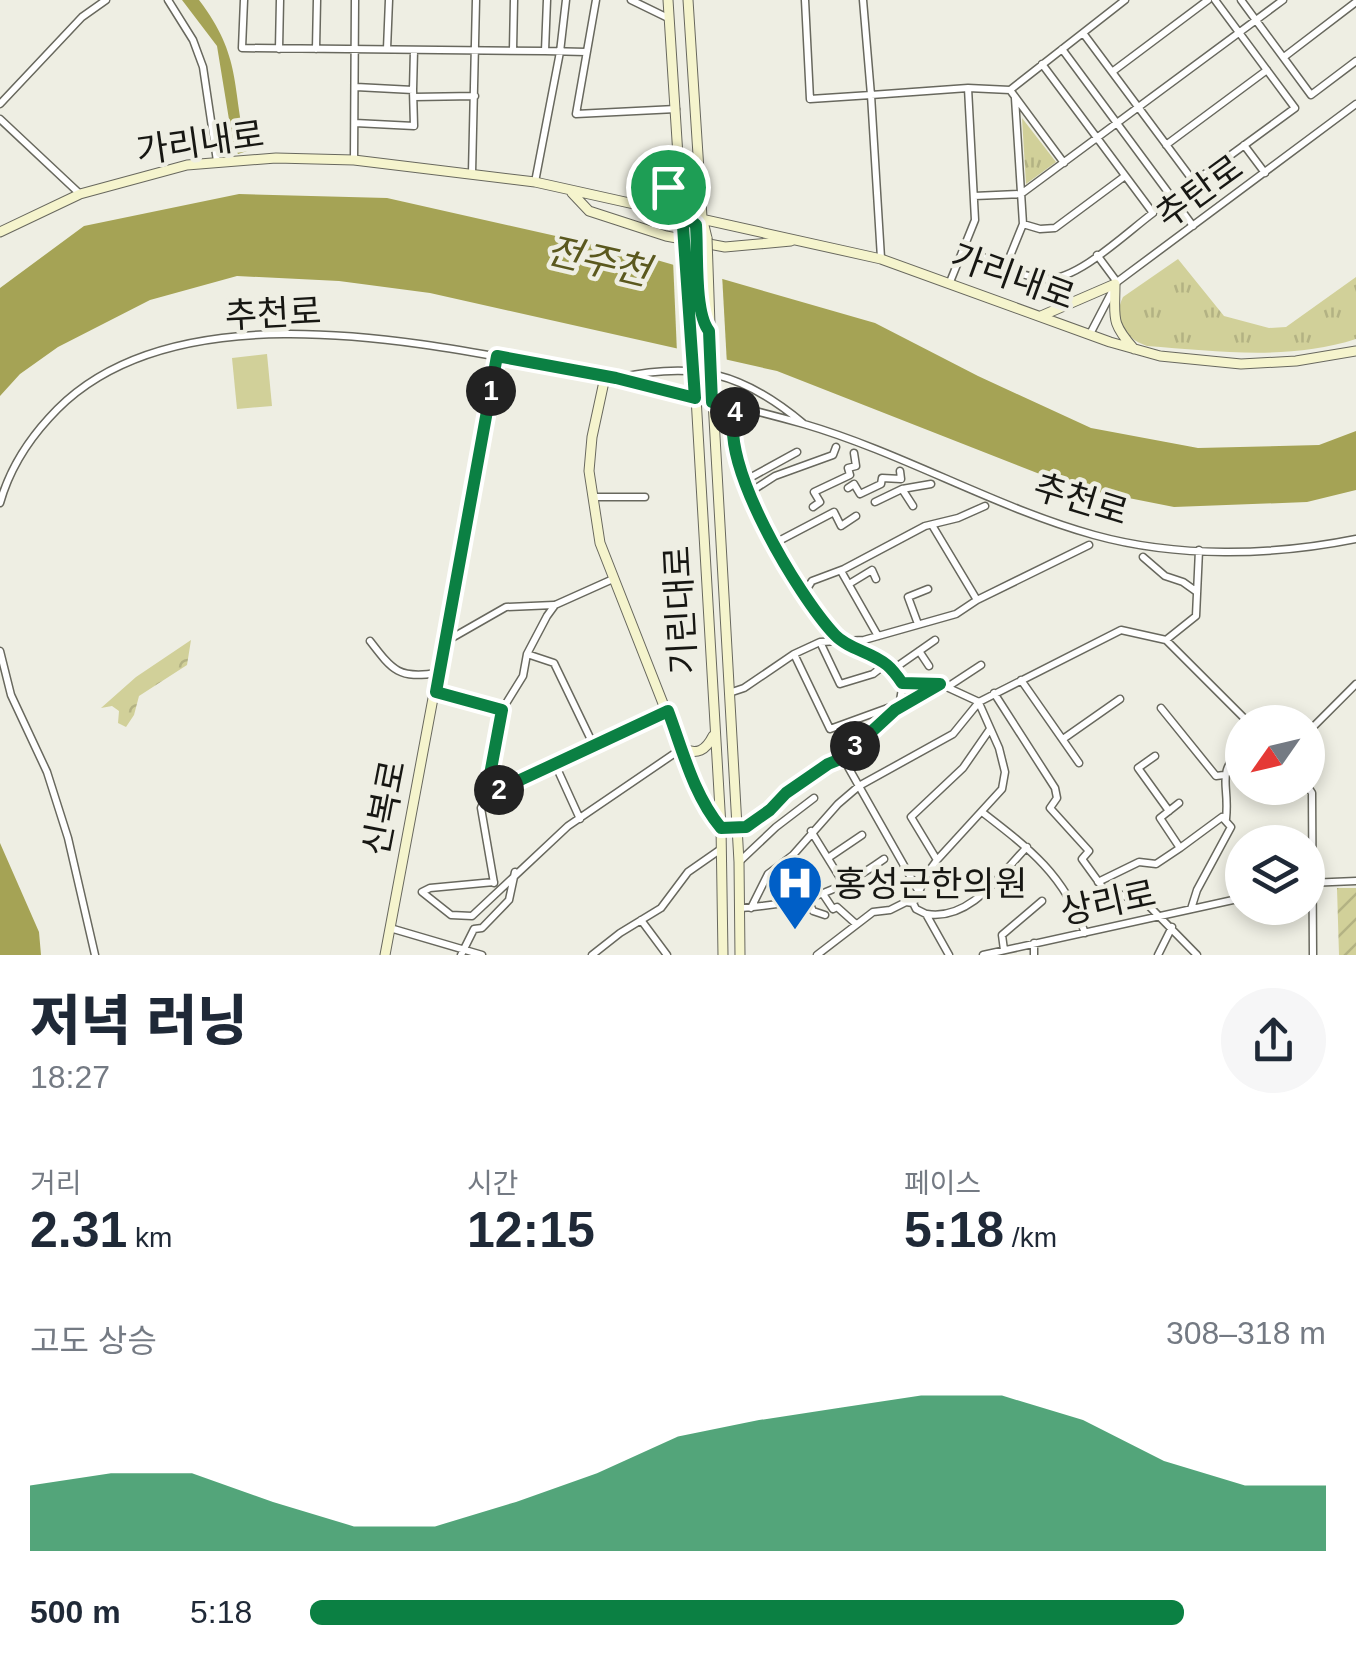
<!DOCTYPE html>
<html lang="ko">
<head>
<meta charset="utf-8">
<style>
	body { margin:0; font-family:Arial,"Noto Sans KR",sans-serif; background:#f6f6f7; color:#1f2937; height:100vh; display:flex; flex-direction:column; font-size:38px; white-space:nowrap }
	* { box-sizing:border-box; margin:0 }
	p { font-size:32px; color:#747a83 }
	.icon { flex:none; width:55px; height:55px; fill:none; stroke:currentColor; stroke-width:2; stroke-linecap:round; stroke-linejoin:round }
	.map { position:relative; height:955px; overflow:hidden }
	.side { display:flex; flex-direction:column; background:#fff; flex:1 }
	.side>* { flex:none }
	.needle { width:65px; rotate:236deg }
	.buttons { position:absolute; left:1225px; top:705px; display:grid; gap:20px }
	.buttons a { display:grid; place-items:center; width:100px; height:100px; border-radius:50%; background:#fff; box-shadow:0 5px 15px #0003; font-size:50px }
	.pin { position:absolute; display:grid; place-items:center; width:85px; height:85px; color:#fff; margin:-42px; border:5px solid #fff; border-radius:50%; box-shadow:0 2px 10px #0007 }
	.km { position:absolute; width:50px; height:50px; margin:-25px; border-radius:50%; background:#222; color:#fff; font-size:28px; line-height:50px; text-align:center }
	.round { display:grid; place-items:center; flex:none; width:105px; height:105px; border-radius:52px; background:#f6f6f7 }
	.headline { display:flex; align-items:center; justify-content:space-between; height:170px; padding:0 30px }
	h1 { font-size:55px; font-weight:800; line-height:75px }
	.figures { display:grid; grid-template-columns:repeat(3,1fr); gap:15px; height:170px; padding:10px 30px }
	.figures div { display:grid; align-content:center }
	.figures b { font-size:50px; font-weight:800 }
	.figures small { font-size:28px; font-weight:400 }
	.figures p { font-size:28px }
	.chart { height:280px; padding:20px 30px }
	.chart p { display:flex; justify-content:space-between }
	.chart svg { width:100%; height:180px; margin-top:10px; fill:#0b8043; opacity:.7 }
	ul { padding:0 30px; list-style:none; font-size:32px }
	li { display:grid; grid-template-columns:160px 120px 1fr; align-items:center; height:75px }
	li i { height:25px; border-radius:12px; background:#0b8043 }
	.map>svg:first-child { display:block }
</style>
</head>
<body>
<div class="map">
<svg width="1356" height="955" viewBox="0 0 1356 955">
	<defs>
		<pattern id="forest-crowns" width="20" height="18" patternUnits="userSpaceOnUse" patternTransform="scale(2.5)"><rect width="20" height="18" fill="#d1d099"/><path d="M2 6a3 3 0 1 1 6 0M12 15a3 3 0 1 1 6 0" fill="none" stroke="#b3b283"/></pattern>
		<pattern id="park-tufts" width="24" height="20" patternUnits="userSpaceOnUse" patternTransform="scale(2.5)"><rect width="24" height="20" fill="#d1d099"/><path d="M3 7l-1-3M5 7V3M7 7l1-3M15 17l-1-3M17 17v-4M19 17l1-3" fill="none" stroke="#b3b283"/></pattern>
		<pattern id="garden-furrows" width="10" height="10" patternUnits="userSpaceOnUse" patternTransform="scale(2.5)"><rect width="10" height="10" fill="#d1d099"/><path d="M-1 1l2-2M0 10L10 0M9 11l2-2" fill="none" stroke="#b3b283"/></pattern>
	</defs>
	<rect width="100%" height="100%" fill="#eeeee3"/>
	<path fill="#d1d099" d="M 267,354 L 272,406 L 237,409 L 232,358 Z"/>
	<path fill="url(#forest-crowns)" d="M 191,640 L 187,665 L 139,696 L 134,715 L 126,727 L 118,723 L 119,711 L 112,706 L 101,708 L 136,677 Z"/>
	<path fill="url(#park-tufts)" d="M 1022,118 L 1056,162 L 1026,184 Z
		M 1178,259 L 1224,316 L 1269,328 L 1286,327 L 1356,277 L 1356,339 C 1288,361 1216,351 1147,346 C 1125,339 1112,319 1123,297 Z"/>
	<path fill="url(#garden-furrows)" d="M 1337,888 L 1356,888 L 1356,955 L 1339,955 Z"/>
	<path fill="#a5a355" d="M 182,0 L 199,0 C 243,58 231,87 247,151 L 238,154 L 233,144 L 217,46 Z
		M 239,194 L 387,198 L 636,254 L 875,323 L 978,376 L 1091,428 L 1198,448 L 1319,445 L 1356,431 L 1356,490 L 1307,502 L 1174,507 L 1073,487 L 777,371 L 430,293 L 339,281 L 237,276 L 150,300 L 58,347 L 20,374 L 0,396 L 0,288 L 84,226 Z
		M 0,843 L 39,932 L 41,955 L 0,955 Z"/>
	<path fill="#eeeee3" d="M 673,260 L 722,274 L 727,365 L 677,353 Z"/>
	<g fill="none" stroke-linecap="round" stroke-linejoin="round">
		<g stroke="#68685e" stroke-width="9">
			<path id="street" d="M 168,0 L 193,40 L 203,67 L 217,161
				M 244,0 L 242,48 L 545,51 L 547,0
				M 596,0 L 576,114 L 676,109
				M 631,0 L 668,18
				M 805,0 L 810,99 L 871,95 L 863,0
				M 1241,0 L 1311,95 L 1356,61
				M 1083,33 L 1194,182 L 1295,108 L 1215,0
				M 279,49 L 280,0
				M 316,49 L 317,0
				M 387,49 L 389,0
				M 1062,49 L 1193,226
				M 513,50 L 514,0
				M 545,51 L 586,52
				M 1284,57 L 1356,2
				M 1112,72 L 1208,0
				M 356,87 L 413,90 L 414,50
				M 1010,90 L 1064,163
				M 414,97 L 475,96
				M 0,104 L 82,17 L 106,0
				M 0,119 L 80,194
				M 355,123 L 414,126 L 413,90
				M 1166,145 L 1267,70
				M 1244,145 L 1265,173
				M 354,160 L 355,0
				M 472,173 L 476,0
				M 535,182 L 560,52 L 566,0
				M 974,196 L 1021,194 L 1283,0
				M 653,206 L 666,193 L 679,169
				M 1023,224 L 1040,229 L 1055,228 L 1125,176
				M 964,248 C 989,259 1018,277 1046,279 C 1078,280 1126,233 1153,213 L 1042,64
				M 1097,255 L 1117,282
				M 881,258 L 871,95 L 968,88 L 1010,90 L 1125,0
				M 1006,266 L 1023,224 L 1015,98
				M 950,282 L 975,220 L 968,88
				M 1090,334 L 1117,282 L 1356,104
				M 617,378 C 696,361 742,372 804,424
				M 737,409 C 716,460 799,597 835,635 C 846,647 867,652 881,661 C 890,666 896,675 903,683 L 940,684 L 979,702
				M 746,480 L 797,452
				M 848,488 L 854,484 L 860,494 L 881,484 L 882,478 L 901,479 L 900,471
				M 902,489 L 913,506
				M 750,492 L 775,476 L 833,455 L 836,447
				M 593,497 L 645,497
				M 875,502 L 902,489 L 931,484
				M 0,503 C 9,471 27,442 49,418 C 162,290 406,339 553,367 C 637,383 722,401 804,424 C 903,453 994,507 1094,535 C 1177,558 1272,556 1356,539
				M 813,507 L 820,502 L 814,492 L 850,475 L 848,468 L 856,466 L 854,453
				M 932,525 L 977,600
				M 773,544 L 834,512 L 841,526 L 856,516
				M 1143,557 L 1165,576 L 1183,582 L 1197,592
				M 841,571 L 878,636
				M 849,584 L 872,570 L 876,579
				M 803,595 L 812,581 L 844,569 L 925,526 L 958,518 L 985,506
				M 918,624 L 908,597 L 928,589
				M 1166,640 L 1248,722
				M 370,641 C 393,671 399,679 437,673
				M 820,642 L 840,684 L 873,674 L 886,664
				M 443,643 L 506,607 L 554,605
				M 0,651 L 11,695 L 47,772 L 68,838 L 95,955
				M 919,651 L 929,666
				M 527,654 L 554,663 L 594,746
				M 794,654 L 830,729 L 896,705
				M 892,670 L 935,640
				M 1021,680 L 1079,763
				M 949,686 L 981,665
				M 435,692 L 502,710
				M 729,693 L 744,688 L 794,654 L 820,642 L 864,640 L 956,614 L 977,600 L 1089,545
				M 994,693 L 1055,788 L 1057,798 L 1050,808 L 1089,851 L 1082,859 L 1103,888 L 1148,905 L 1197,955
				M 899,706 L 903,683
				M 1161,708 L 1216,776 L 1224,775
				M 1308,732 L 1356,684
				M 1063,739 L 1120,699
				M 1155,756 L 1138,768 L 1169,811
				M 843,758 L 919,892 L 913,903 L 916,909 L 926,914 L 949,955
				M 555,764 L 580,819
				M 1308,787 L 1312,793 L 1313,955
				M 487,796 L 666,712
				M 1179,803 L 1160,818 L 1180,848 L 1222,817 L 1231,827 L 1197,890 L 1191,909
				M 982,812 C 1030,849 1064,875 1085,933
				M 1226,819 C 1230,782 1215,776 1242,747
				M 721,827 L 746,827 L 770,810 L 787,793 L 828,764 L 843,758 L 895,710 L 937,686
				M 811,831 L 845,886
				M 793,855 C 805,873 803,892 813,911 L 825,915
				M 828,858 L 862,835
				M 937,860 L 911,817 L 963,768 L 990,729
				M 740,861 L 776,827 L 814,798
				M 494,882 L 430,888 L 422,892 L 451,915 L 472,916 L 568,826 L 681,749
				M 1098,882 L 1139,862 L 1156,864 L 1180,848
				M 494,883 L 481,808 L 486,796 L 502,710 L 523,676 L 527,654 L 547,616 L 555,605 L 613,579
				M 1308,883 L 1356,881
				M 919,892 L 926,875 L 937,860 L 1002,789 L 1005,772 L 999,748 L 979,703
				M 823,894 L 833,909 L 837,907 L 856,924
				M 741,908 C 804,903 832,896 884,859
				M 751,908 L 768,874 L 793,855 L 838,804 L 859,786 L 953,734 L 979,702 L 1121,630 L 1166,640 L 1196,616 L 1199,550
				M 927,914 C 970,921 1001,874 1027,847
				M 641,920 L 667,955
				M 390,928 L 482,955
				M 1034,943 L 1034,955
				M 1004,950 L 1002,935 L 1042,901
				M 461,955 L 474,929 L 482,928 L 509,900 L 515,872
				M 592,955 L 620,933 L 661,908 L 688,872 L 721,849
				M 817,955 L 873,912 L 890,910 L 906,902 L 913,903
				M 983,955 L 1242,898
				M 1158,955 L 1172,927"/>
		</g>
		<g stroke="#68685e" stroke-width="11">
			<path id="secondary" d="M 668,0 L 683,234
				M 688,0 L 702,217 L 707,238
				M 572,193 L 589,211 L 666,236 L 725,247 L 791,241
				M 684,214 L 696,225 L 697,236
				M 0,232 L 80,194 L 187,165 L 276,158 L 354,160 L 535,182 L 881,259 L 1110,342 L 1160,356 L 1241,364 L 1296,361 L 1356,351
				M 1041,316 L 1115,284 C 1115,318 1110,322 1134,349
				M 605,377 L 592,437 L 589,471 L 600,543 L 695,785 L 709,813 L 720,826
				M 695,380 L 721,827 L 723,955
				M 712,383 L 739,862 L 740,955
				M 682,748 C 697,756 706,750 713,736
				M 385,955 L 497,356"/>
		</g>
		<use href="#street" stroke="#fff" stroke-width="6"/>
		<use href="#secondary" stroke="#f5f4cd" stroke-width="9"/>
		<g stroke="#68685e" stroke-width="11" stroke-linecap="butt">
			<path id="secondary-bridge" d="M 683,234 L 695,380
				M 697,236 C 698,260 695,314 709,331
				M 707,238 L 712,383"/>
		</g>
		<use href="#secondary-bridge" stroke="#f5f4cd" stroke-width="9"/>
	</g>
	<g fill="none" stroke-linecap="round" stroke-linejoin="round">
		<g stroke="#fff" stroke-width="20">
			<path id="route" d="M 668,187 L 654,206 L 682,212 L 695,398 L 616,378 L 497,356 L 436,692 L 502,710 L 486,796 L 668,711 C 683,751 693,794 721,828 L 746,827 L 770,810 L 786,793 L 828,764 L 843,758 L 895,710 L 940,684 L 902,683 C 898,677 893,670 887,665 C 872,652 848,649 835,635 C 799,597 716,460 736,409 L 712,402 L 709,331 C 694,313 698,250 696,225 L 682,212 L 680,168 L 668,187"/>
		</g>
		<use href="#route" stroke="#0b8043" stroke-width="12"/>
	</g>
	<defs>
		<g id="hospital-pin" transform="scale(2.875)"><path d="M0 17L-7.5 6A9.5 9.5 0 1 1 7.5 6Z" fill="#005fc7" stroke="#eeeee3"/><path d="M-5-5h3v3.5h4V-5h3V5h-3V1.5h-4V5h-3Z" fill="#fff"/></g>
	</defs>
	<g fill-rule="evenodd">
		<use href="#hospital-pin" x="795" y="883"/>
	</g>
	<g text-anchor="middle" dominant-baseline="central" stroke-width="9" stroke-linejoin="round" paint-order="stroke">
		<g font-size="35" fill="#171713" stroke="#eeeee3">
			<text transform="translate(200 142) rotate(-8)">가리내로</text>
			<text transform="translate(1199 191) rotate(-36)">추탄로</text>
			<text transform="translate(1013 276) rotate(20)">가리내로</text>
			<text transform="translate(273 313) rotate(-3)">추천로</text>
			<text transform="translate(1081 499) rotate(17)">추천로</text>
			<text transform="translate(680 610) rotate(-93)">기린대로</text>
			<text transform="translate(384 808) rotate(-79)">신복로</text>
			<text transform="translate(1108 902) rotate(-12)">상리로</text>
		</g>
		<g font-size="35" fill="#171713" stroke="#eeeee3" text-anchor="start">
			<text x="834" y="883">홍성근한의원</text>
		</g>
		<g font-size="38" font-style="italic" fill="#5a581e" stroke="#eeeee3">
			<text transform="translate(598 261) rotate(13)">전주천</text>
		</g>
	</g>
</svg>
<div class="buttons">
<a><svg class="needle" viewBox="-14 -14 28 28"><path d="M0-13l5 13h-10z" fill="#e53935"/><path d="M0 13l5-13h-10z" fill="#747a83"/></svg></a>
<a><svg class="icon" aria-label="layers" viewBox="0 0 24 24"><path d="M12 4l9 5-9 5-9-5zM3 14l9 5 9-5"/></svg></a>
</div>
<div class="pin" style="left:668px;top:187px;background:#1e9e55"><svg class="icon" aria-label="arrive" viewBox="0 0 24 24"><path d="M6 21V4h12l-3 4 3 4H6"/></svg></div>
<b class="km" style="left:491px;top:391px">1</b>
<b class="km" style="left:499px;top:790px">2</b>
<b class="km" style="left:855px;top:746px">3</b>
<b class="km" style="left:735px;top:412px">4</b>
</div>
<section class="side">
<div class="headline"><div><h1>저녁 러닝</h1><p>18:27</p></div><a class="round"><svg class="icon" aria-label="share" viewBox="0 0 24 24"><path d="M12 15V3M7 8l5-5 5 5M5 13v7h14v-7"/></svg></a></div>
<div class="figures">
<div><p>거리</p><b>2.31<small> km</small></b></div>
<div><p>시간</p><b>12:15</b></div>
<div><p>페이스</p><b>5:18<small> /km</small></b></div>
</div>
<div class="chart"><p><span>고도 상승</span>308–318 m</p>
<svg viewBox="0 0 160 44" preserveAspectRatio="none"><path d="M0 44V28L10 25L20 25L30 32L40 38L50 38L60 32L70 25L80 16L90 12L100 9L110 6L120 6L130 12L140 22L150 28L160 28V44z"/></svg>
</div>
<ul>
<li><b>500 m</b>5:18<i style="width:86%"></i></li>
</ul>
</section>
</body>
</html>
